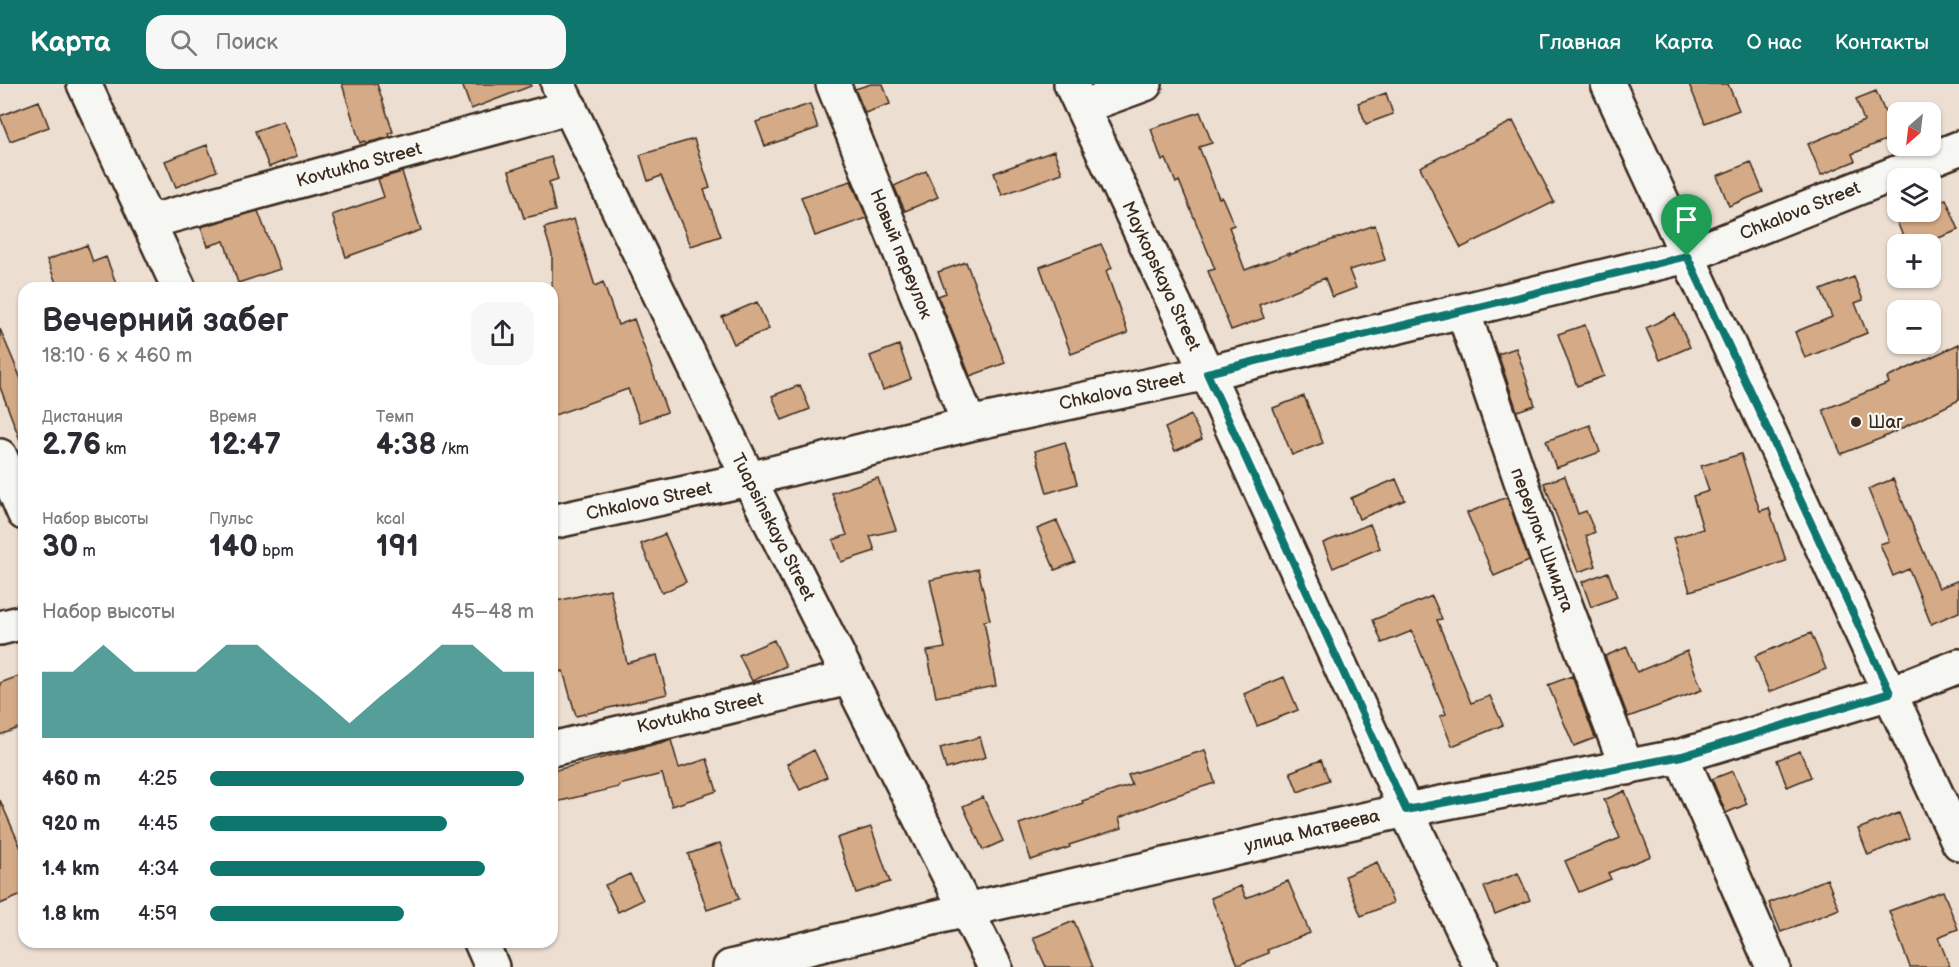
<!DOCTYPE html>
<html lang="ru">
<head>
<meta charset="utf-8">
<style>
	body { margin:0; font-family:"Balsamiq Sans",sans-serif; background:#f7f7f7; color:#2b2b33; height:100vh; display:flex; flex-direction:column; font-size:22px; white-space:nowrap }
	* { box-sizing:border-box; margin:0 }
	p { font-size:20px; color:#7c7c81 }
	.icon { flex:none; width:33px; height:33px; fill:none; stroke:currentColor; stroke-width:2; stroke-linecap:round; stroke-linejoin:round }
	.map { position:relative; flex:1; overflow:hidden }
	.side { position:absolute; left:18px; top:198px; width:540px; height:666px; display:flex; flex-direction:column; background:#fff; border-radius:18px; box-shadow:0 2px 4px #0004 }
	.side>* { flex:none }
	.needle { width:39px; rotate:208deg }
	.tools { position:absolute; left:1887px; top:18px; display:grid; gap:12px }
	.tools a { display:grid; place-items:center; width:54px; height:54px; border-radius:12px; background:#fff; box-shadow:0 2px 4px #0004; font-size:30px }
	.pin { position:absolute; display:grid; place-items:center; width:51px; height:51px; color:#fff; margin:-62px -26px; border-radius:50% 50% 50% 0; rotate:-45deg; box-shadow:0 0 6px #0007 }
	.pin .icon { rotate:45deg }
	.round { display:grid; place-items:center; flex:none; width:63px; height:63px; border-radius:18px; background:#f7f7f7 }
	.summary { display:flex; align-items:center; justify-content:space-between; height:102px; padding:0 24px }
	h1 { font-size:33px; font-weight:700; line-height:45px }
	.figures { display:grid; grid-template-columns:repeat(3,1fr); gap:9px; height:102px; padding:6px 24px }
	.figures div { display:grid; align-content:center }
	.figures b { font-size:30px; font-weight:700 }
	.figures small { font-size:16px; font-weight:400 }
	.figures p { font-size:16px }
	.chart { height:168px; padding:12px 24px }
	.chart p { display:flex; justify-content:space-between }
	.chart svg { width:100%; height:108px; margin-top:6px; fill:#0f766e; opacity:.7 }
	ul { padding:0 24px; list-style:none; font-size:20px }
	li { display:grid; grid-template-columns:96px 72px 1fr; align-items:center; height:45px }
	li i { height:15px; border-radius:8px; background:#0f766e }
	header { display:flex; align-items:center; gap:36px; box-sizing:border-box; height:84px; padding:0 30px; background:#0f766e; color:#fff }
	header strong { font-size:28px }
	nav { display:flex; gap:33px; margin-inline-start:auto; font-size:21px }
	.search { width:420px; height:54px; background:#f7f7f7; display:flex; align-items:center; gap:15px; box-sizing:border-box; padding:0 21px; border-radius:18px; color:#7c7c81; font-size:22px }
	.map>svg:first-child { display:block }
</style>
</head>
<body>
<header>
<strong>Карта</strong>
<div class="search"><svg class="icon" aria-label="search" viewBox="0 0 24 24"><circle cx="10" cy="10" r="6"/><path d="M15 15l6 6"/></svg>Поиск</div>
<nav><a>Главная</a><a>Карта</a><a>О нас</a><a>Контакты</a></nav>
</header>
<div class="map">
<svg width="1959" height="883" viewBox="0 0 1959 883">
	<rect width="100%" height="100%" fill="#ecdfd2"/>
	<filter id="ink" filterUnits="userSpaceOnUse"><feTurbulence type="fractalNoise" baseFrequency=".0167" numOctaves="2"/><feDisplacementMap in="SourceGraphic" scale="12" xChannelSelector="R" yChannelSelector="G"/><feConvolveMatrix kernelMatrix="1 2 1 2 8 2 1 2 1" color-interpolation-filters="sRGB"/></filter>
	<g filter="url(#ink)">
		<path fill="#d5aa86" stroke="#3b2a1e" stroke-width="1.5" d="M 342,0 L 377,0 L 393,48 L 389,49 L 390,53 L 366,59 L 365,57 L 360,59 Z
			M 462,0 L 531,0 L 531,2 L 471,25 Z
			M 871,0 L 883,0 L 890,20 L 865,29 L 855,5 Z
			M 1689,0 L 1728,0 L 1739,26 L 1705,39 Z
			M 1876,7 L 1895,52 L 1852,70 L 1855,77 L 1821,91 L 1808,60 L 1864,37 L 1856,15 Z
			M 1386,9 L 1393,30 L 1366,40 L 1358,19 Z
			M 39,17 L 49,43 L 10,57 L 0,32 Z
			M 810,20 L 818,44 L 765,62 L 756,38 Z
			M 1200,28 L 1212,59 L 1199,63 L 1219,114 L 1222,113 L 1234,141 L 1229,143 L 1245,186 L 1289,169 L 1289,171 L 1375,141 L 1385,176 L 1349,186 L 1356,204 L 1332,213 L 1325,194 L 1259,221 L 1264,234 L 1231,246 L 1208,187 L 1215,185 L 1179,97 L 1176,99 L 1166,75 L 1162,77 L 1151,45 Z
			M 283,37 L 297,72 L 269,83 L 255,47 Z
			M 1513,37 L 1554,118 L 1461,164 L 1420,83 Z
			M 694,55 L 710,104 L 704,106 L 721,152 L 691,162 L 661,92 L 648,97 L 640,71 Z
			M 207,61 L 217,87 L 176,103 L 165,77 Z
			M 1054,67 L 1062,89 L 1002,111 L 994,89 Z
			M 551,73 L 558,95 L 549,98 L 555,127 L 524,134 L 509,87 Z
			M 1751,78 L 1763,108 L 1729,122 L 1717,92 Z
			M 926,87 L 938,113 L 905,127 L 894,102 Z
			M 402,88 L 421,146 L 346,173 L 332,131 L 384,113 L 378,95 Z
			M 851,97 L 867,134 L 815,152 L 801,113 Z
			M 1946,115 L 1959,146 L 1923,160 L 1906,160 L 1896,135 L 1914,128 L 1930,128 L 1930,121 Z
			M 258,127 L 280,185 L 238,199 L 224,157 L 208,162 L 201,143 Z
			M 574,135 L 595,202 L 603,198 L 618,241 L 634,235 L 667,328 L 640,338 L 628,305 L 552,332 L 552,170 L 544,144 Z
			M 1101,160 L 1112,184 L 1106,187 L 1128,249 L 1071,270 L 1040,183 Z
			M 87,161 L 93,178 L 106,173 L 118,204 L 58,204 L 47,176 Z
			M 966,178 L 1005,279 L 970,292 L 938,212 L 946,209 L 938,188 Z
			M 1854,193 L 1863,216 L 1855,219 L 1867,249 L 1805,274 L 1795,248 L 1832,233 L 1821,206 Z
			M 757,218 L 769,245 L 734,260 L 722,233 Z
			M 1675,230 L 1690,263 L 1660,276 L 1646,244 Z
			M 1585,241 L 1604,292 L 1577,302 L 1558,250 Z
			M 0,245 L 24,302 L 24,360 L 22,361 L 0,303 Z
			M 1959,260 L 1959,316 L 1882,354 L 1841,370 L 1823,326 L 1889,299 L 1887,294 Z
			M 899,261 L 911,295 L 883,306 L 870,272 Z
			M 1516,264 L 1535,321 L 1517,327 L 1498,270 Z
			M 800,301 L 810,325 L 782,336 L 772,312 Z
			M 1304,312 L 1323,359 L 1292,371 L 1273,324 Z
			M 1191,331 L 1202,355 L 1175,367 L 1165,344 Z
			M 1590,341 L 1600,368 L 1556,384 L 1546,357 Z
			M 1065,358 L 1077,400 L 1047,409 L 1035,367 Z
			M 1741,370 L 1760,427 L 1769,424 L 1786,477 L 1690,507 L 1673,454 L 1703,445 L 1693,412 L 1709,407 L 1701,382 Z
			M 1565,392 L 1578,430 L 1586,427 L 1595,448 L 1586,452 L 1596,482 L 1578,488 L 1544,399 Z
			M 878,394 L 896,446 L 870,452 L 875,467 L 841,478 L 833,456 L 847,451 L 832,409 Z
			M 1396,395 L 1405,416 L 1359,435 L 1351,414 Z
			M 1893,395 L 1939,504 L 1959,496 L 1959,528 L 1931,540 L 1909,485 L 1893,492 L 1880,460 L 1889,457 L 1868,405 Z
			M 1507,413 L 1529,477 L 1494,492 L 1467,429 Z
			M 1057,437 L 1075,478 L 1055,486 L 1037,445 Z
			M 1370,440 L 1380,464 L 1333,484 L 1323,459 Z
			M 665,450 L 686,498 L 662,509 L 641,460 Z
			M 978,485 L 990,536 L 984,537 L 996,602 L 936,613 L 927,567 L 945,564 L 930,496 Z
			M 1608,488 L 1617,513 L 1591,523 L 1582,498 Z
			M 610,505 L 627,579 L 657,571 L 667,610 L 576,632 L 563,587 L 552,590 L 552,518 Z
			M 1432,512 L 1442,535 L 1437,536 L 1471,619 L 1490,612 L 1503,641 L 1452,662 L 1440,632 L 1446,630 L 1412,547 L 1382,559 L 1373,536 Z
			M 1811,549 L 1826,585 L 1769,608 L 1755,572 Z
			M 774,556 L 786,582 L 752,597 L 739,571 Z
			M 1627,563 L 1637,588 L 1687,567 L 1702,606 L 1628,633 L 1605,572 Z
			M 24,590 L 24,642 L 0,651 L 0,599 Z
			M 1572,592 L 1595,654 L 1574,662 L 1548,601 Z
			M 1284,593 L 1298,626 L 1257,642 L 1244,610 Z
			M 980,653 L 986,673 L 946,685 L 940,664 Z
			M 671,656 L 679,684 L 707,675 L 717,707 L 672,722 L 662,690 L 619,701 L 619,703 L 552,719 L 552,687 Z
			M 814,666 L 827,693 L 800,706 L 787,680 Z
			M 1205,666 L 1215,699 L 1171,713 L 1119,734 L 1122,744 L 1069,761 L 1070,763 L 1031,776 L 1019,740 L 1083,719 L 1082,717 L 1132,701 L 1128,691 Z
			M 1800,667 L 1811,693 L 1787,703 L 1777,676 Z
			M 1321,676 L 1329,696 L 1298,708 L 1290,688 Z
			M 1733,687 L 1747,720 L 1726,729 L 1712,695 Z
			M 1625,707 L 1651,772 L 1608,789 L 1611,795 L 1579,808 L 1565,777 L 1620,754 L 1604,716 Z
			M 983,713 L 1003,757 L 983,766 L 963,722 Z
			M 0,716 L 24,771 L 24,810 L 0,820 Z
			M 1899,729 L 1909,754 L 1868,771 L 1858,745 Z
			M 871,743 L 890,798 L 856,809 L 837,754 Z
			M 720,759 L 739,815 L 707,826 L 688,770 Z
			M 1377,778 L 1393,819 L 1361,832 L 1345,792 Z
			M 1518,789 L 1530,816 L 1495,830 L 1484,803 Z
			M 630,790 L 643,816 L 618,828 L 605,801 Z
			M 1827,795 L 1839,825 L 1781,848 L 1769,819 Z
			M 1288,797 L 1310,849 L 1267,866 L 1269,869 L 1238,881 L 1211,814 L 1241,802 L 1246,814 Z
			M 1943,807 L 1958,845 L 1938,853 L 1950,883 L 1910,883 L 1889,827 Z
			M 1074,837 L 1093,883 L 1046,883 L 1033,854 Z"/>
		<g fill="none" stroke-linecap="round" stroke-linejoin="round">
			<g stroke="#3b2a1e" stroke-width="38">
				<path id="minor" d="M 84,0 L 179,204
					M 558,0 L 749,395 L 995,883
					M 833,0 L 969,340
					M 1071,0 L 1207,289 L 1406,726 L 1481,883
					M 1082,23 L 1145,0
					M 148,138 L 570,23
					M 1463,227 L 1545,467 L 1627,684
					M 0,372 L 24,429
					M 552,438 L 749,395 L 969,340 L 1207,289 L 1687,172 L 1959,64
					M 0,544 L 24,538
					M 552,665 L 849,594
					M 1681,672 L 1773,883
					M 481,858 L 492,883
					M 730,883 L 966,826 L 1406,726 L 1681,672 L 1890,609 L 1959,582"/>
			</g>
			<g stroke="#3b2a1e" stroke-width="38">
				<path id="major" d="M 1608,0 L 1959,759"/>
			</g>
			<use href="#minor" stroke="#f6f6f2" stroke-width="33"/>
			<use href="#major" stroke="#f6f6f2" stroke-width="33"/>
		</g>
	</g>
	<g fill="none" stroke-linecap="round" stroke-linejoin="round" filter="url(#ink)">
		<g stroke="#fff" stroke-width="12">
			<path id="route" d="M 1687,172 L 1890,609 L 1682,672 L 1406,726 L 1207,289 Z"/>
		</g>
		<use href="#route" stroke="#0f766e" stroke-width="8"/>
	</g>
	<circle fill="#3b2a1e" stroke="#f6f6f2" stroke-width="2" cx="1856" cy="338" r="6"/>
	<g text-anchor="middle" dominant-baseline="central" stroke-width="4.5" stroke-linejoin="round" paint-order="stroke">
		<g font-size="18" fill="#3b2a1e" stroke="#f6f6f2">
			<text transform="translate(359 81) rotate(-15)">Kovtukha Street</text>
			<text transform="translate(1800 127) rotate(-22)">Chkalova Street</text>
			<text transform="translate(901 170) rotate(68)">Новый переулок</text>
			<text transform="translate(1161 192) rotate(65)">Maykopskaya Street</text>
			<text transform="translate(1122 307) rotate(-12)">Chkalova Street</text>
			<text transform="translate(649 417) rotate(-12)">Chkalova Street</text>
			<text transform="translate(773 443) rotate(63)">Tuapsinskaya Street</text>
			<text transform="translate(1542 456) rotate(70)">переулок Шмидта</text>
			<text transform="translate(700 629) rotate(-13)">Kovtukha Street</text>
			<text transform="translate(1312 747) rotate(-13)">улица Матвеева</text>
		</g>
		<g font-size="18" fill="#3b2a1e" stroke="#f6f6f2" text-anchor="start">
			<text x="1868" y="338">Шаг</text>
		</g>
	</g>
</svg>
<div class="tools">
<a><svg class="needle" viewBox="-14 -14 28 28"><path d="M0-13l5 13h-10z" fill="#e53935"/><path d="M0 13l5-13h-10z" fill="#7c7c81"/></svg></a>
<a><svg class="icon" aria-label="layers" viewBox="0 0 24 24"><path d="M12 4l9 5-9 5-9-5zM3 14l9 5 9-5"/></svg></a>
<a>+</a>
<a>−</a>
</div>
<div class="pin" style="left:1687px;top:172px;background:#1e9e55"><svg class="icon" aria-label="arrive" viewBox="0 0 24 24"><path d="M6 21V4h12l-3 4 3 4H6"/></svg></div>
<section class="side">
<div class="summary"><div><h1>Вечерний забег</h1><p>18:10 · 6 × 460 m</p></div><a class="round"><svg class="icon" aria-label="share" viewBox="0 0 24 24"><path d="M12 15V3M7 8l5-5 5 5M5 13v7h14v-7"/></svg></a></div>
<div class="figures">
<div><p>Дистанция</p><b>2.76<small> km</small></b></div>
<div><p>Время</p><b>12:47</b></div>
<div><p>Темп</p><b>4:38<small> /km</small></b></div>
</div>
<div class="figures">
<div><p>Набор высоты</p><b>30<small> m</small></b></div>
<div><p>Пульс</p><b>140<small> bpm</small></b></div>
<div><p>kcal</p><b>191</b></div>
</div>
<div class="chart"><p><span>Набор высоты</span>45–48 m</p>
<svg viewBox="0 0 160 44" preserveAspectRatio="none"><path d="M0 44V17L10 17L20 6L30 17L40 17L50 17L60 6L70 6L80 17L90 27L100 38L110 27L120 17L130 6L140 6L150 17L160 17V44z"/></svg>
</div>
<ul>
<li><b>460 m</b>4:25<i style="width:97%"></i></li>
<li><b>920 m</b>4:45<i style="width:73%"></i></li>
<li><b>1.4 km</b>4:34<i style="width:85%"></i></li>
<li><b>1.8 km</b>4:59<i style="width:60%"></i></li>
</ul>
</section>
</div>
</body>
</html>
